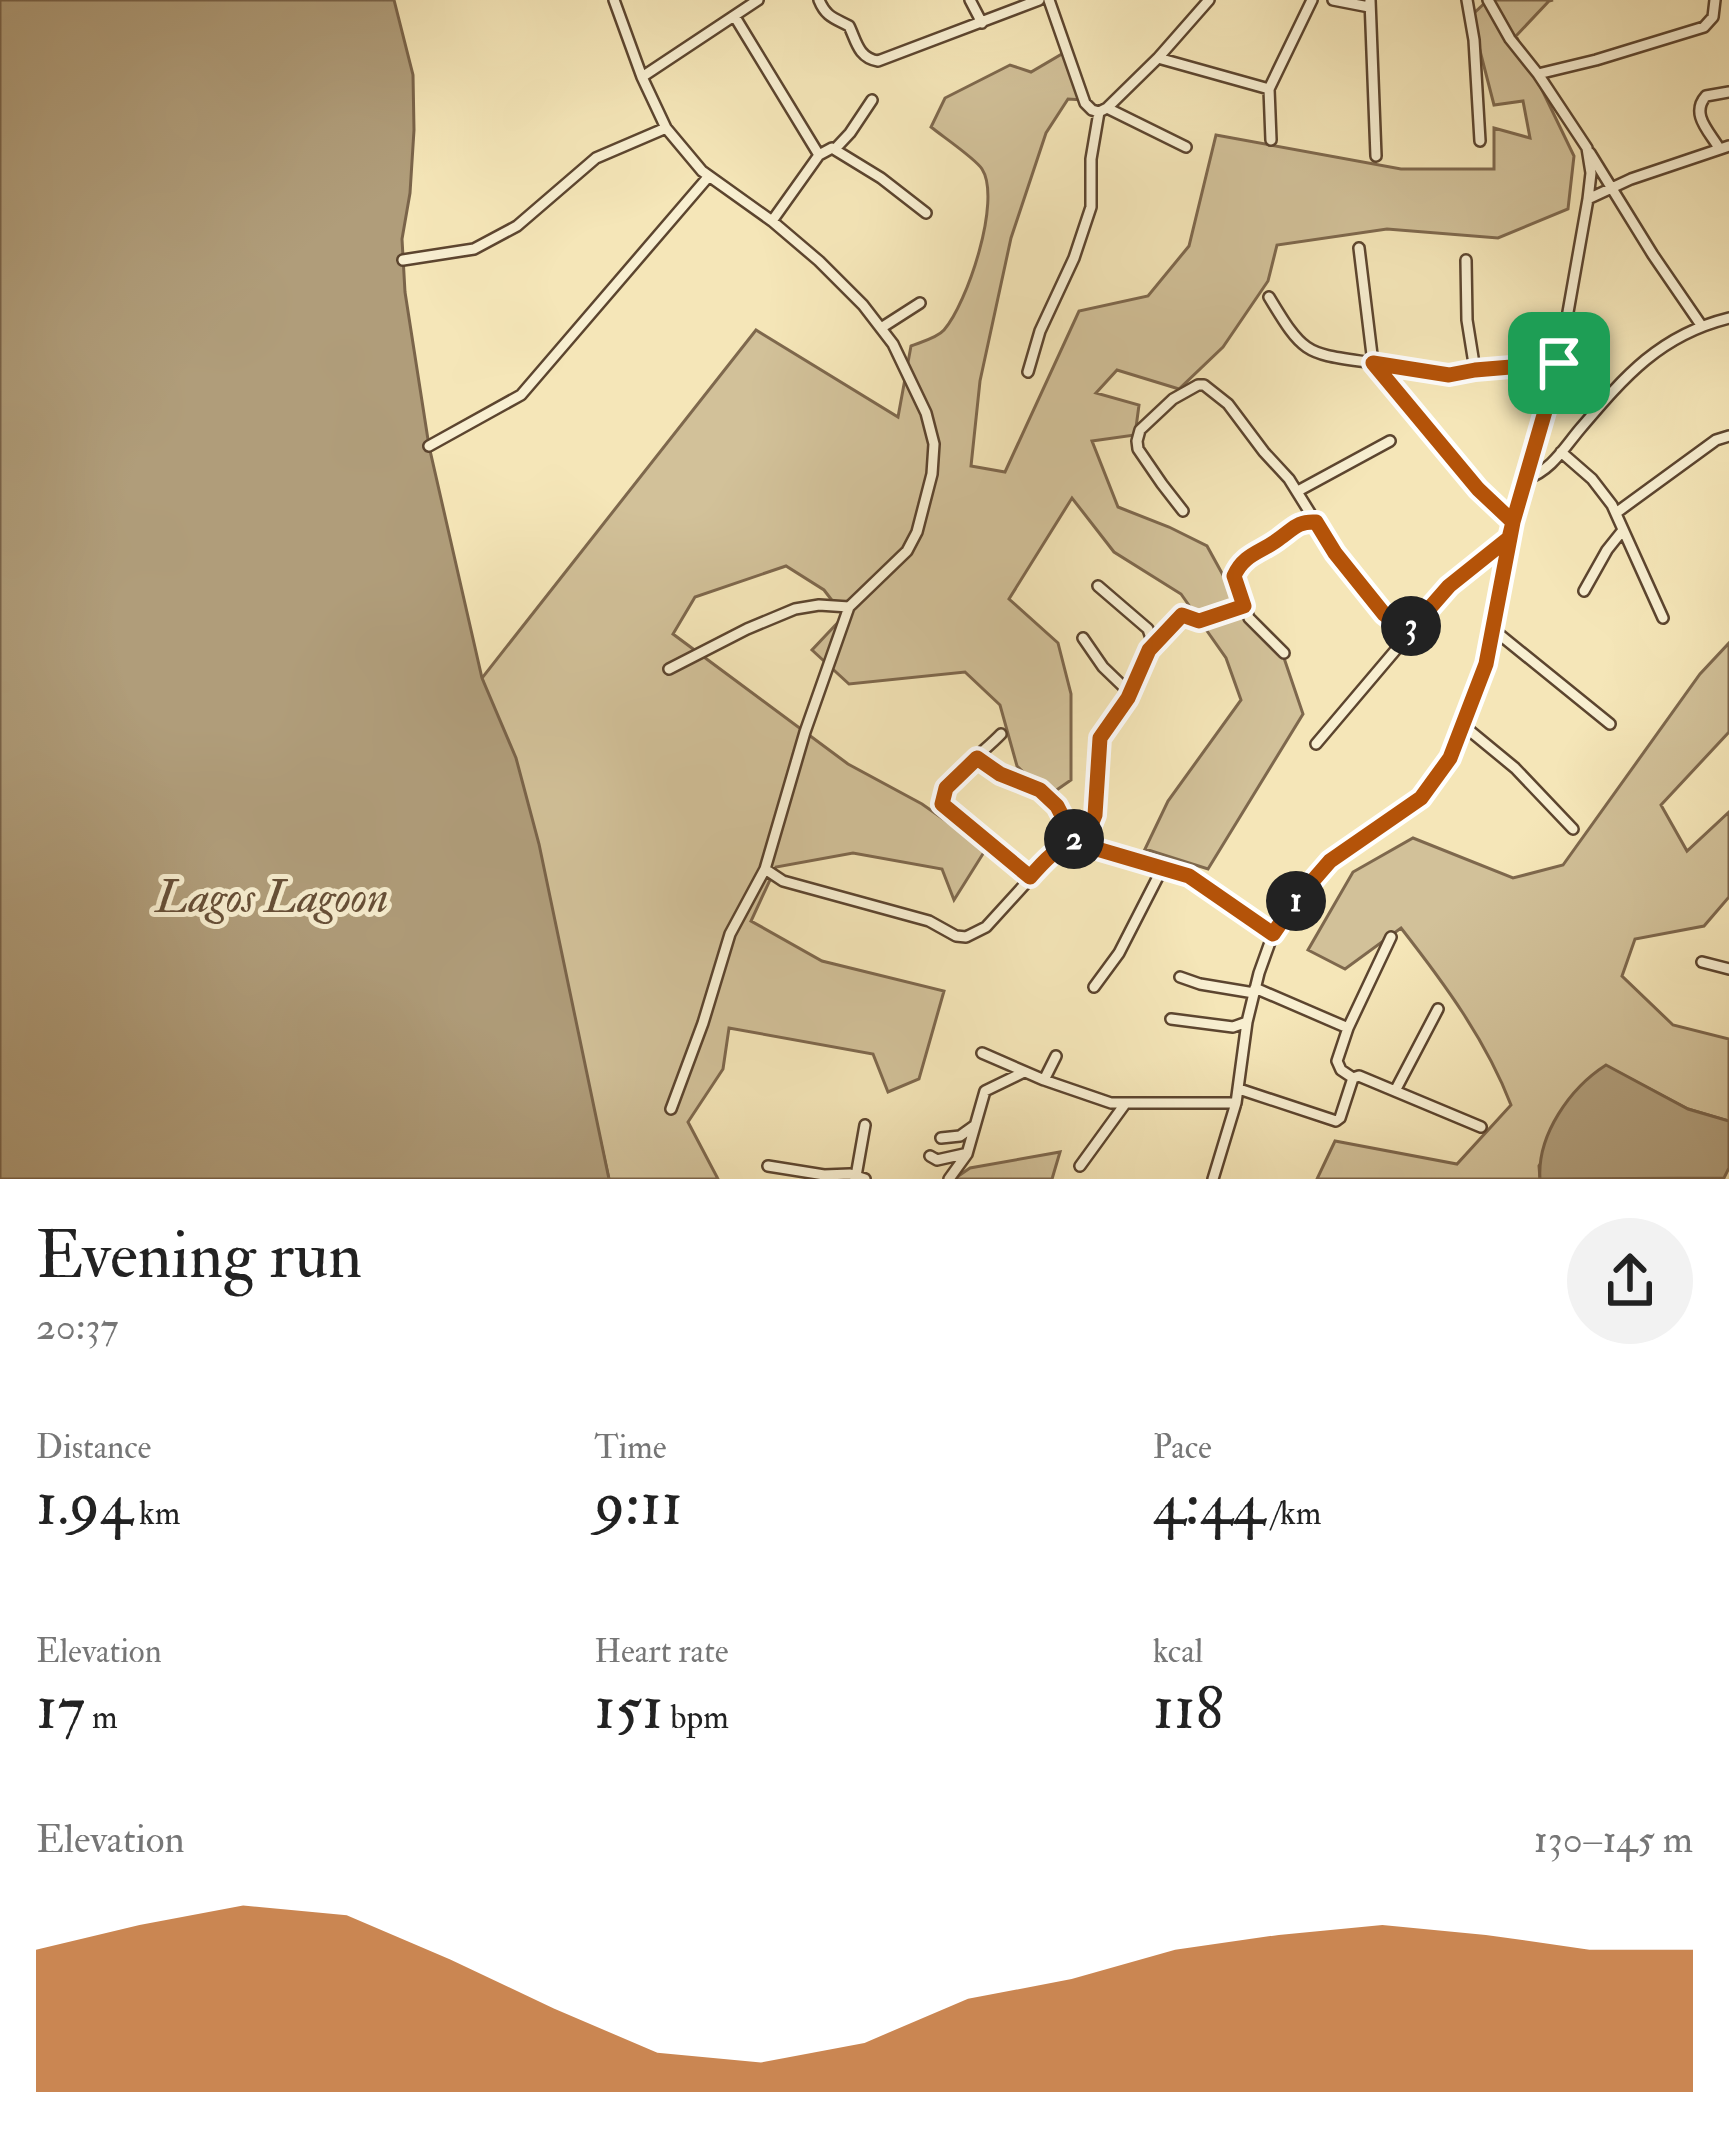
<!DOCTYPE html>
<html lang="en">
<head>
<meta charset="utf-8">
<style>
	body { margin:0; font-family:"IM FELL Double Pica",serif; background:#f2f2f2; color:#222; height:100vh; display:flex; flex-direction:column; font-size:45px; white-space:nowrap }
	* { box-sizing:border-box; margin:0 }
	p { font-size:39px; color:#767676 }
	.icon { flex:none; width:66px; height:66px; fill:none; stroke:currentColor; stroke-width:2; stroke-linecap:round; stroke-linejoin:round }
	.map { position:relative; height:1179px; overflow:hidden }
	.sheet { display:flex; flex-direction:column; background:#fff; flex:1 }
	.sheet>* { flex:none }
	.pin { position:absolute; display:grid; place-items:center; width:102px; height:102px; color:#fff; margin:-51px; border-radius:24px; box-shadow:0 6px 18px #0006 }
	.km { position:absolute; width:60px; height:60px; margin:-30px; border-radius:50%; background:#222; color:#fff; font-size:33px; line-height:60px; text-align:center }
	.round { display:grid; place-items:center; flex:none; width:126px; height:126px; border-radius:63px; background:#f2f2f2 }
	.headline { display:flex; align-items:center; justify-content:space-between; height:204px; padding:0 36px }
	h1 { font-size:66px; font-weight:600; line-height:90px }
	.stats { display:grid; grid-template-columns:repeat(3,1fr); gap:18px; height:204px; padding:12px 36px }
	.stats div { display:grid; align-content:center }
	.stats b { font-size:60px; font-weight:600 }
	.stats small { font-size:33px; font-weight:400 }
	.stats p { font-size:33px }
	.chart { height:336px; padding:24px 36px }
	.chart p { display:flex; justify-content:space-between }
	.chart svg { width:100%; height:216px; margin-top:12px; fill:#b45309; opacity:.7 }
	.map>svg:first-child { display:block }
</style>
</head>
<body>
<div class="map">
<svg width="1729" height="1179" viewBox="0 0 1729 1179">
	<rect width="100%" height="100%" fill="#f5e6b8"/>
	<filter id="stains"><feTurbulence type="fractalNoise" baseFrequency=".00167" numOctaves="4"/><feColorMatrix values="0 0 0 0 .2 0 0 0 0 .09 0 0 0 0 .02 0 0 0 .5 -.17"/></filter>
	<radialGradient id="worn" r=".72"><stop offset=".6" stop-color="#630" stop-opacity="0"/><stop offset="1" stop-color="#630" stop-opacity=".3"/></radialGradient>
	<path fill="#d2c199" stroke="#7e684d" stroke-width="3" d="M 1488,0 L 1553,0 L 1549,1 L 1516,36 L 1574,156 L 1568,209 L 1498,238 L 1387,229 L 1277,245 L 1268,281 L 1223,347 L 1179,389 L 1117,370 L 1096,393 L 1139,405 L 1135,435 L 1092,441 L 1118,507 L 1169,527 L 1207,546 L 1235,597 L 1284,658 L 1303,714 L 1208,869 L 1145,849 L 1168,801 L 1241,700 L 1226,658 L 1181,594 L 1114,552 L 1072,498 L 1009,599 L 1058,643 L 1071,694 L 1071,780 L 1048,796 L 1017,766 L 1000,705 L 965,672 L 849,684 L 812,650 L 844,616 L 824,590 L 786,566 L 695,597 L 673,634 L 848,764 L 922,804 L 986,849 L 954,900 L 942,869 L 853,853 L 776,867 L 751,921 L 822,961 L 944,991 L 919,1079 L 888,1092 L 873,1054 L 729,1028 L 723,1069 L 688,1122 L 718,1179 L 609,1179 L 588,1086 L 482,678 L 756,330 L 898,417 L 911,346 C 921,342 937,338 944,330 C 967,304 1002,200 982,169 C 976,159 942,136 931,127 L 945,98 L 1010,65 L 1031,72 L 1067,51 L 1085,100 L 1068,99 L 1046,133 L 1011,238 L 980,381 L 971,466 L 1005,472 L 1079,311 L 1148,296 L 1189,246 L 1216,135 L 1401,169 L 1494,169 L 1494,128 L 1530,138 L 1523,101 L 1494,105 L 1471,16 Z
		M 1729,643 L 1729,732 L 1661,805 L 1687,851 L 1729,812 L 1729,897 L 1704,926 L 1635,939 L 1622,976 L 1673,1025 L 1729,1039 L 1729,1121 L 1688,1109 L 1606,1066 L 1539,1166 L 1540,1179 L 1317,1179 L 1335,1141 L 1457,1164 L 1511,1105 C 1486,1040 1444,983 1401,928 L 1345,969 L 1308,950 L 1353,872 L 1413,838 L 1513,878 L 1563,865 L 1700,674 Z
		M 1060,1152 L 1052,1179 L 954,1179 L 970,1168 Z"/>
	<path fill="#b09d7a" stroke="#7a644a" stroke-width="3" d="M 0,0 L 394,0 L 413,75 L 414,130 L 410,193 L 402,239 L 405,292 L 429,446 L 482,678 L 516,758 L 539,844 L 609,1179 L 0,1179 Z
		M 1606,1065 L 1688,1109 L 1729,1121 L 1729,1168 L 1724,1178 L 1540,1179 C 1537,1135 1570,1088 1606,1065 Z"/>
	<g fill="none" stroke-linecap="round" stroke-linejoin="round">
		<g stroke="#5c452f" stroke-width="14">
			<path id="minor" d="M 614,0 L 642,77 L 666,128 L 702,171 L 772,221 L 819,261 L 863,305 L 893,344 L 926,413 L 934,444 L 932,474 L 917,532 L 907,551 L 849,607 L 805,732 L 765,869 L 730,934 L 703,1023 L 671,1109
				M 819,0 C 826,17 834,18 849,26 C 856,40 858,58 878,61 L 1039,0
				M 970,0 L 982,23
				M 1049,0 L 1085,103 L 1092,110 L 1099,112
				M 1333,0 L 1369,7
				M 1370,0 L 1376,156
				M 1467,0 L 1474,40 L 1480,141
				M 735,17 L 819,155
				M 1158,58 L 1269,89 L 1312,0
				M 1538,74 L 1596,60 L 1704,27 L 1713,17 L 1715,0
				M 642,77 L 758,0
				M 1269,89 L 1271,140
				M 1107,108 L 1186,147
				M 1099,112 L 1107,108 L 1158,58 L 1209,0
				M 1719,148 C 1709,131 1690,114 1706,96 L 1729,92
				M 835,149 L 850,133 L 872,100
				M 1590,153 L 1653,255 L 1701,325
				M 1588,199 L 1631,179 L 1729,146
				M 772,221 L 819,155 L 832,148 L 881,178 L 926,213
				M 1359,248 L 1373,363 L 1449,375 L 1475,370 L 1559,363
				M 403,260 L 474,249 L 517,226 L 596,158 L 666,128
				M 1466,260 L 1467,320 L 1475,370
				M 1269,297 C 1305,357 1306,353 1373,363 L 1478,489 L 1513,522
				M 881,328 L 920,303
				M 1028,372 L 1040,331 L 1074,258 L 1091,207 L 1091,159 L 1099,112
				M 429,446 L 521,395 L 709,176
				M 1561,452 L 1592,479 L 1612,505 L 1663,618
				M 1526,479 C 1551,471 1564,448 1580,429 C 1625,376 1660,335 1729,318
				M 1298,491 L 1390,441
				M 1183,511 L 1162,484 L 1138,449 L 1137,441 L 1140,430 L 1173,399 L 1198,385 L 1204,385 L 1228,404 L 1264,452 L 1289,479 L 1335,553 L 1384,614 L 1397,624 L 1414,626
				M 1616,513 L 1716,440 L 1729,436
				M 1098,586 L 1148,629 L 1153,644
				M 1584,591 L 1607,550 L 1623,530
				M 1494,630 L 1610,724
				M 1083,638 L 1103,667 L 1130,693
				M 1284,653 L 1249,618 L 1234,576 C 1244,553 1263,552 1280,538 C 1294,528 1298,521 1316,522
				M 669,669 L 747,629 L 795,609 L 819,605 L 849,607
				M 1464,726 L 1515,768 L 1573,829
				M 1001,734 C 983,753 946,778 942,804 L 1030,877
				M 1316,744 L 1449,587 L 1509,539
				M 977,758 L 1000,774 L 1040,791 L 1053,802 L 1076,843
				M 1088,846 L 1089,830 L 1095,815 L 1100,738 L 1128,697 L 1149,650 L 1179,616 L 1184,615 L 1199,621 L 1243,606
				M 765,869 L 783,881 L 929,921 L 956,936 L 966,937 L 986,927 L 1057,849 L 1076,843 L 1189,876 L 1273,934
				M 1702,962 L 1729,969
				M 1180,977 L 1200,984 L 1254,993
				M 1094,987 L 1119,953 L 1163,867
				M 1255,988 L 1348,1028 L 1337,1061 L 1341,1070 L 1353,1078 L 1359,1076 L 1481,1127
				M 1171,1019 L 1233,1027 L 1247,1022
				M 1348,1028 L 1391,937
				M 982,1053 L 1044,1080 L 1111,1103 L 1236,1103
				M 1044,1080 L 1056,1056
				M 1239,1089 L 1336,1121 L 1340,1118 L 1353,1078
				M 1395,1091 L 1438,1009
				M 941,1138 L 960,1136 L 974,1126
				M 930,1156 L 937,1160 L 964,1154
				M 768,1166 L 824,1175 L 850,1174 L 865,1179
				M 1080,1166 L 1125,1104
				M 856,1176 L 865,1125
				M 949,1179 L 967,1154 L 985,1091 L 1024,1072
				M 1213,1179 L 1236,1103 L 1247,1022 L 1259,973 L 1273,934 L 1297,899 L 1329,861 L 1408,808 L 1432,786 L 1450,758 L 1464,726 L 1486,664 L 1513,522 L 1559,363 L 1588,199 L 1591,173 L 1587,148 L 1538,74 L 1510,39 L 1488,0"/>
		</g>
		<use href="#minor" stroke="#f8efd1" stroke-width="9"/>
	</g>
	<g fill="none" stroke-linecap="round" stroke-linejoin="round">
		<g stroke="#fff" stroke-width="24">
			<path id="route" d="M 1559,363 L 1513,522 L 1486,664 L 1450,758 L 1421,798 L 1330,861 L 1297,899 L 1273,934 L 1189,876 L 1080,844 C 1057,844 1045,861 1030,877 L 942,804 L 946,788 L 977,758 L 1000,774 L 1040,790 L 1057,806 L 1076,843 L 1088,846 L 1089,830 L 1095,815 L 1100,738 L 1128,698 L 1149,650 L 1182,615 L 1199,621 L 1244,606 L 1234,576 C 1244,553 1263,552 1280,538 C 1294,528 1298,521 1316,522 L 1335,553 L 1384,614 L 1397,624 L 1414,626 L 1449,586 L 1509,538 L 1513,522 L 1478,489 L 1373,363 L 1449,375 L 1475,370 L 1559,363"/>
		</g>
		<use href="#route" stroke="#b45309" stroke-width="15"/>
	</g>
	<g text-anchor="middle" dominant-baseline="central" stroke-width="10" stroke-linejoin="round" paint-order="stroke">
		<g font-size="45" font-style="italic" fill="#664f37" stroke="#f8efd1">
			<text x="272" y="898">Lagos Lagoon</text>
		</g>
	</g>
	<rect width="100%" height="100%" filter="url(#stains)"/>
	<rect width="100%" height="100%" fill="url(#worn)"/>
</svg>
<div class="pin" style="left:1559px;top:363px;background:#1e9e55"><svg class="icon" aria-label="arrive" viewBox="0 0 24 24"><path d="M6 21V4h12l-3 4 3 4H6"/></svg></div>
<b class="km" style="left:1296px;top:901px">1</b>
<b class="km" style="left:1074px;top:839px">2</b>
<b class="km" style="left:1411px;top:626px">3</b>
</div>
<section class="sheet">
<div class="headline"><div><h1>Evening run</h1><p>20:37</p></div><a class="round"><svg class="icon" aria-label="share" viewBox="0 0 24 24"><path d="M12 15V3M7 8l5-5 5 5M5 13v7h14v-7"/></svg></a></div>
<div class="stats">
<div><p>Distance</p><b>1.94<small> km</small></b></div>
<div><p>Time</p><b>9:11</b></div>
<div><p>Pace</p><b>4:44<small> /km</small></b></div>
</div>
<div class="stats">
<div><p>Elevation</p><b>17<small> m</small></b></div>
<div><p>Heart rate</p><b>151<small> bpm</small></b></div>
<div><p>kcal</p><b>118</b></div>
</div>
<div class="chart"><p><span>Elevation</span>130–145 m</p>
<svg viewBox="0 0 160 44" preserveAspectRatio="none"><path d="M0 44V15L10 10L20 6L30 8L40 17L50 27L60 36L70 38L80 34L90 25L100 21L110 15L120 12L130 10L140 12L150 15L160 15V44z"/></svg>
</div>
</section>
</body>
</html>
